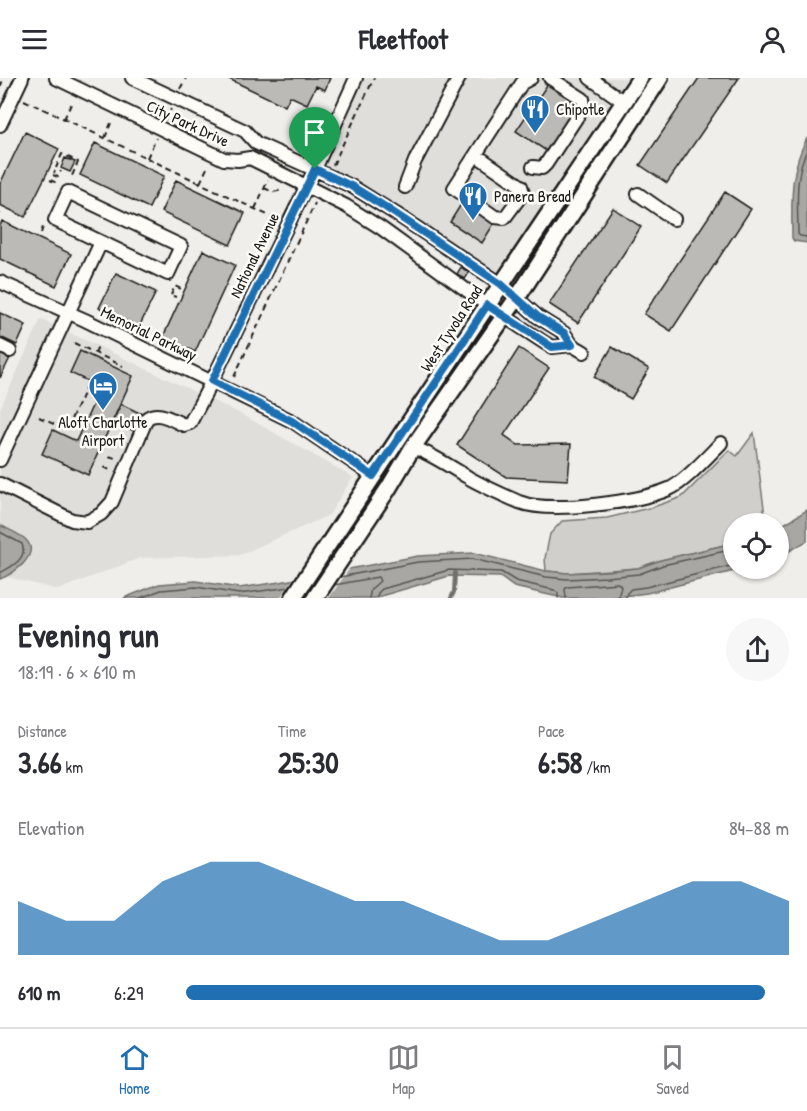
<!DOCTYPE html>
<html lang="en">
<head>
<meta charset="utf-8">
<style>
	body { margin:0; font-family:"Patrick Hand",sans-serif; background:#f7f7f7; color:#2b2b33; height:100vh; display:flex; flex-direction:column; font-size:22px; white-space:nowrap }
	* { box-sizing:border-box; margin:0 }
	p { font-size:20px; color:#7c7c81 }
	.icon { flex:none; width:33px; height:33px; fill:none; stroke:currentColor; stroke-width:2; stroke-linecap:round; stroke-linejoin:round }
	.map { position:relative; height:520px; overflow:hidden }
	.details { display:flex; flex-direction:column; background:#fff; flex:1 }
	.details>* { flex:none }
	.tools { position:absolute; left:723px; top:435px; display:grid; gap:12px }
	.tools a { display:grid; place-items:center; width:66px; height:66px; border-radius:50%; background:#fff; box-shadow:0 2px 4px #0004; font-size:30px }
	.pin { position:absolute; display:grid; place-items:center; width:51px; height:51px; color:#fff; margin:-62px -26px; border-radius:50% 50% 50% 0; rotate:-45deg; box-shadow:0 0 6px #0007 }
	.pin .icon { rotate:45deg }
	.round { display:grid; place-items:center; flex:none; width:63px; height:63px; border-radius:32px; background:#f7f7f7 }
	.head { display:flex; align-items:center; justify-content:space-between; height:102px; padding:0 18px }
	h1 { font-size:33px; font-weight:800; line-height:45px }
	.metrics { display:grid; grid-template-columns:repeat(3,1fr); gap:9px; height:102px; padding:6px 18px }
	.metrics div { display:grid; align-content:center }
	.metrics b { font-size:30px; font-weight:800 }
	.metrics small { font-size:16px; font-weight:400 }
	.metrics p { font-size:16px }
	.chart { height:168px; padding:12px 18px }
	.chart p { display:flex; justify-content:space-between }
	.chart svg { width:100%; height:108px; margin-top:6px; fill:#1f6fb2; opacity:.7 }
	ul { padding:0 18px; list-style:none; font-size:20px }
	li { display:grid; grid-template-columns:96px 72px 1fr; align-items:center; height:45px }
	li i { height:15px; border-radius:8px; background:#1f6fb2 }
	header { display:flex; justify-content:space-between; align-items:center; height:78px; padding:0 18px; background:#fff; font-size:27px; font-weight:800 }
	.menu { display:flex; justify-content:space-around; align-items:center; height:84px; border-top:2px solid #e1e1e2; background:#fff; font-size:16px; color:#7c7c81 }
	.menu a { display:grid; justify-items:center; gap:3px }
	.menu .current { color:#1f6fb2 }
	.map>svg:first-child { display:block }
</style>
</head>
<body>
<header><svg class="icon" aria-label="menu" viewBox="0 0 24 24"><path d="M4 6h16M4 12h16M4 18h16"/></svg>Fleetfoot<svg class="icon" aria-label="person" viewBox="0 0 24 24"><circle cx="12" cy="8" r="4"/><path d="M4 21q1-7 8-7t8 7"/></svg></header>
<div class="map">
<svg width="807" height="520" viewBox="0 0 807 520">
	<rect width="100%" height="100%" fill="#f0eeea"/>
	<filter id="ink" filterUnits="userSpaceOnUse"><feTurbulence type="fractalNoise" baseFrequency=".0167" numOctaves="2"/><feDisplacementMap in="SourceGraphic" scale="12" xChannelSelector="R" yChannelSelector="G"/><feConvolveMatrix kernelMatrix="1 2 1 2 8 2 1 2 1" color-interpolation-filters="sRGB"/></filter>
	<g filter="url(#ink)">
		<path fill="#e0deda" d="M 357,0 L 648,0 L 630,30 L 508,208 L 317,89 Z
			M 41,241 L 237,334 L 353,399 L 329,437 L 240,477 L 140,480 L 58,512 L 0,497 L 0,331 Z"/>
		<path fill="#d0cfcc" stroke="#767674" stroke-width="1.5" d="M 754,355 L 766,445 L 734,446 L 733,465 L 661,482 L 638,490 L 567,495 L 546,493 L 545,480 L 550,456 L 562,443 L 607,440 L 653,429 L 682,419 L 729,372 L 737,378 Z"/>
		<path fill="#a8a7a3" stroke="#706f6d" stroke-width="1.5" d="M 807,60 L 807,165 L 794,163 L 792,160 C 792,122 789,94 807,60 Z
			M 807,432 L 807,463 L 779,479 L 779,449 Z
			M 0,447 C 7,451 22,457 26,462 C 41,477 12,497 0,501 Z
			M 733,465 L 734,490 L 742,491 L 647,515 L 607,520 L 563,520 L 514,509 L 500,499 L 449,498 L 374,520 L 124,520 L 159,506 L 196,503 L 239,510 L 280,504 L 418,478 L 474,475 L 546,493 L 567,495 L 607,493 L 638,490 L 661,482 Z"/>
		<path fill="#f0eeea" d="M 352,487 L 329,520 L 280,520 L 295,498 Z"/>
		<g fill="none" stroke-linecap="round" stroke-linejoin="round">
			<path stroke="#545452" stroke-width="1.5" d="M 807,72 C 794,97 798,129 798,156 L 800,158 L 807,159
				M 0,454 L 22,466 C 28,481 11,489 0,495
				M 340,499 L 418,484 L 473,481 L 546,499 L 567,501 L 607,499 L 639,496 L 663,487 L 734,471
				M 334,507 L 378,499 L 380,503 L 371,511 L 369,520
				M 140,520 L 161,512 L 196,509 L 239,516 L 290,509
				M 377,520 L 378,515 L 382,511 L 449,492 L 501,494 L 516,503 L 554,512 L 558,515 L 558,520
				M 566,520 L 565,511 L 567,509 L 618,505 L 621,508 L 618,520
				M 626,520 L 627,515 L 631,511 L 646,509 L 734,487"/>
			<path stroke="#706f6d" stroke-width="4" d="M 451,520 L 454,514 L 455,495"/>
		</g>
		<path fill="#bbbab6" stroke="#1c1c1c" stroke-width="1.5" d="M 227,0 L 330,0 L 325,12 L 316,8 L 307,26 L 290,18 L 285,28 Z
			M 699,0 L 739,0 L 667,105 L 640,87 Z
			M 549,4 L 581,25 L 548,74 L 516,53 Z
			M 25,54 L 59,71 L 25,139 L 0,127 L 0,106 Z
			M 95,65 L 164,98 L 149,130 L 80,97 Z
			M 65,80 L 75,84 L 70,94 L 61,90 Z
			M 176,102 L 245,135 L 230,167 L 161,134 Z
			M 725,114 L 751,131 L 671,253 L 644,236 Z
			M 463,123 L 495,144 L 482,165 L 450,144 Z
			M 613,130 L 641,149 L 578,245 L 549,226 Z
			M 2,143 L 71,176 L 56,208 L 0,181 L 0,148 Z
			M 203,172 L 235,187 L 195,274 L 163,259 Z
			M 461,189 L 469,195 L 465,201 L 457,196 Z
			M 116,195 L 156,214 L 139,249 L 99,230 Z
			M 0,235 L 26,247 L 17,267 L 0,259 Z
			M 612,269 L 649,291 L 631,321 L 594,299 Z
			M 519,270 L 549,290 L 504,357 L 518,367 L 571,366 L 568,402 L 506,399 L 457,367 Z
			M 80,273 L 133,298 L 88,397 L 42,376 L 53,352 L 76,363 L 101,309 L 70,295 Z
			M 0,276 L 10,280 L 0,300 Z
			M 121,326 L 144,337 L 136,354 L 113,343 Z"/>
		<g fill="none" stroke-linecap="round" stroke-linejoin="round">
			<g stroke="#1c1c1c" stroke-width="16">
				<path id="minor" d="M 56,0 L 224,81 L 238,82 L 250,80 L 346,128 L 381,150 L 487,227 L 545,265 L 552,269 L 572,267
					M 132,0 L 245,53 L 256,65 L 351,108 L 396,136 L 501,206 L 538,239 L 564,255 L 572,267 L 584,274
					M 590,0 L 624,24
					M 0,47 L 22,0
					M 476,77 L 521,108 L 523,115 L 506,138 L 504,140 L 495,139 L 454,110 L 522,5 L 531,0
					M 533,89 L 542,90 L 546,86 L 584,28 L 583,21 L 550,0
					M 405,109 L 415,83 L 459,0
					M 68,114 L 181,168 L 168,196 L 55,142 Z
					M 638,116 L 674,141
					M 0,204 L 85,242 L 292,343 L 373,398
					M 0,268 L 10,273
					M 413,369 C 433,377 451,389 469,400 C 485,409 503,417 519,424 C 550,436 638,424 669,411 C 684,405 709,377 721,365
					M 0,382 L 101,164
					M 0,406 L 72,442 L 87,444 L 101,436 L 112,424 L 147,340 C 159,332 172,342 184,347 L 190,345 L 212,303 L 315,91 L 356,0"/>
			</g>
			<g stroke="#1c1c1c" stroke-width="20">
				<path id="major" d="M 293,520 C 407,346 524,173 640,0
					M 315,520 L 388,411 L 413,369 L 517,220 L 660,0"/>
			</g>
			<path stroke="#1c1c1c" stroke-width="2" stroke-dasharray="6 4.5" stroke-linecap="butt" d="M 0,9 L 4,0
				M 180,11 L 186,0
				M 524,21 L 532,26
				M 24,22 L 274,140
				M 64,41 L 71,26
				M 165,42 L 171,31
				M 105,60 L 111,45
				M 147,80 L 156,60
				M 333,87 L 374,0
				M 56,90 L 62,76 L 78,84 L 72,98
				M 54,95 L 55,93
				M 53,97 L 58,99 L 61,93
				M 50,102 L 59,106
				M 200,105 L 207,90
				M 471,108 L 477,100
				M 264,110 L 273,114 L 284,112
				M 255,131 L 268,102
				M 0,136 L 1,136
				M 41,155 L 44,146
				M 171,217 L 175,208 L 181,211
				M 173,218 L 176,219
				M 160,261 L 161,259
				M 74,265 L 123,288
				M 95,275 L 98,268
				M 234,299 L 315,125
				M 39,339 L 66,352 L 86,309
				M 109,378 L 118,381
				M 104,389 L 112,393"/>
			<use href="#minor" stroke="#fdfcf7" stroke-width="12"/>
			<use href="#major" stroke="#fdfcf7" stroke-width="15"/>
		</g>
	</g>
	<g fill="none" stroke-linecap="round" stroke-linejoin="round" filter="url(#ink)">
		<g stroke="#fff" stroke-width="12">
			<path id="route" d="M 315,91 L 351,108 L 382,127 L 501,206 L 538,239 L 564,255 L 572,267 L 552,269 L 487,227 L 448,287 L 373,398 L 292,343 L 212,303 Z"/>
		</g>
		<use href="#route" stroke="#1f6fb2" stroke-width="8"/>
	</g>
	<defs>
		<g id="restaurant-pin" transform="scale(1.5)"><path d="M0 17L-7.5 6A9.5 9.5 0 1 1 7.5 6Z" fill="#1f6fb2" stroke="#fdfcf7"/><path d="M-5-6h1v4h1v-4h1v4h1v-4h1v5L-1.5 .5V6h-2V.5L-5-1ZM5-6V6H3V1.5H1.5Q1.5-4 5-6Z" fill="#fff"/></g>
		<g id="hotel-pin" transform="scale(1.5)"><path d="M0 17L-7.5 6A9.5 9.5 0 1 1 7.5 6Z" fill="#1f6fb2" stroke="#fdfcf7"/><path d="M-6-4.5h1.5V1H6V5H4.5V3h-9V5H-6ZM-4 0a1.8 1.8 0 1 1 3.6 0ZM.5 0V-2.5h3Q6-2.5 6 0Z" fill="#fff"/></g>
	</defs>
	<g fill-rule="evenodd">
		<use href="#restaurant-pin" x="535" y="31"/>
		<use href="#restaurant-pin" x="473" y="118"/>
		<use href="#hotel-pin" x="103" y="308"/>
	</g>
	<g text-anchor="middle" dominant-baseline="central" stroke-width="5" stroke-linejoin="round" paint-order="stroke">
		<g font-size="16" fill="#1c1c1c" stroke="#fdfcf7" text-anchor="start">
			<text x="556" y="31">Chipotle</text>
			<text x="494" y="118">Panera Bread</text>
			<text x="103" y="344" text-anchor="middle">Aloft Charlotte<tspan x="103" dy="18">Airport</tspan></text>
		</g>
		<g font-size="16" fill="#1c1c1c" stroke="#fdfcf7">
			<text transform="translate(188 45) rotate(25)">City Park Drive</text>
			<text transform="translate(254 177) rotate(-64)">National Avenue</text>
			<text transform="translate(451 250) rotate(-57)">West Tyvola Road</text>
			<text transform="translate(149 255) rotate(26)">Memorial Parkway</text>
		</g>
	</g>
</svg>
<div class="tools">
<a><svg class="icon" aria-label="locate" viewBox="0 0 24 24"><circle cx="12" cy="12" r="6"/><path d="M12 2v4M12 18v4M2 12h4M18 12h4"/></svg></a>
</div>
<div class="pin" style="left:315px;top:91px;background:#1e9e55"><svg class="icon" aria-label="arrive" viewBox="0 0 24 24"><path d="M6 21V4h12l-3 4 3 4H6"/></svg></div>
</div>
<section class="details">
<div class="head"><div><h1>Evening run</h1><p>18:19 · 6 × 610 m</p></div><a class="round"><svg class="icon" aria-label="share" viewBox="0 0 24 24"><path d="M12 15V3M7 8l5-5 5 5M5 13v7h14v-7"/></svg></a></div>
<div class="metrics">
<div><p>Distance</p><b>3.66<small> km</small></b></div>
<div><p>Time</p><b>25:30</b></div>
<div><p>Pace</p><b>6:58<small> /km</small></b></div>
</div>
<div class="chart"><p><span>Elevation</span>84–88 m</p>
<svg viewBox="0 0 160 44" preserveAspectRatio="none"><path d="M0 44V22L10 30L20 30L30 14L40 6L50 6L60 14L70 22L80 22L90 30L100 38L110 38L120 30L130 22L140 14L150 14L160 22V44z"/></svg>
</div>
<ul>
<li><b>610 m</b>6:29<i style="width:96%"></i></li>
</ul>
</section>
<nav class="menu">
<a class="current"><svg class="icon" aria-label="home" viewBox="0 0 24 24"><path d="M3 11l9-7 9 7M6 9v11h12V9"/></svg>Home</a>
<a><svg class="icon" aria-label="map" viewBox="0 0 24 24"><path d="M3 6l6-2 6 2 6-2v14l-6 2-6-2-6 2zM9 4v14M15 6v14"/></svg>Map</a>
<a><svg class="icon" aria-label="saved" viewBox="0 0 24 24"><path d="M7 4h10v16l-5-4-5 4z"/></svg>Saved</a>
</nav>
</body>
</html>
